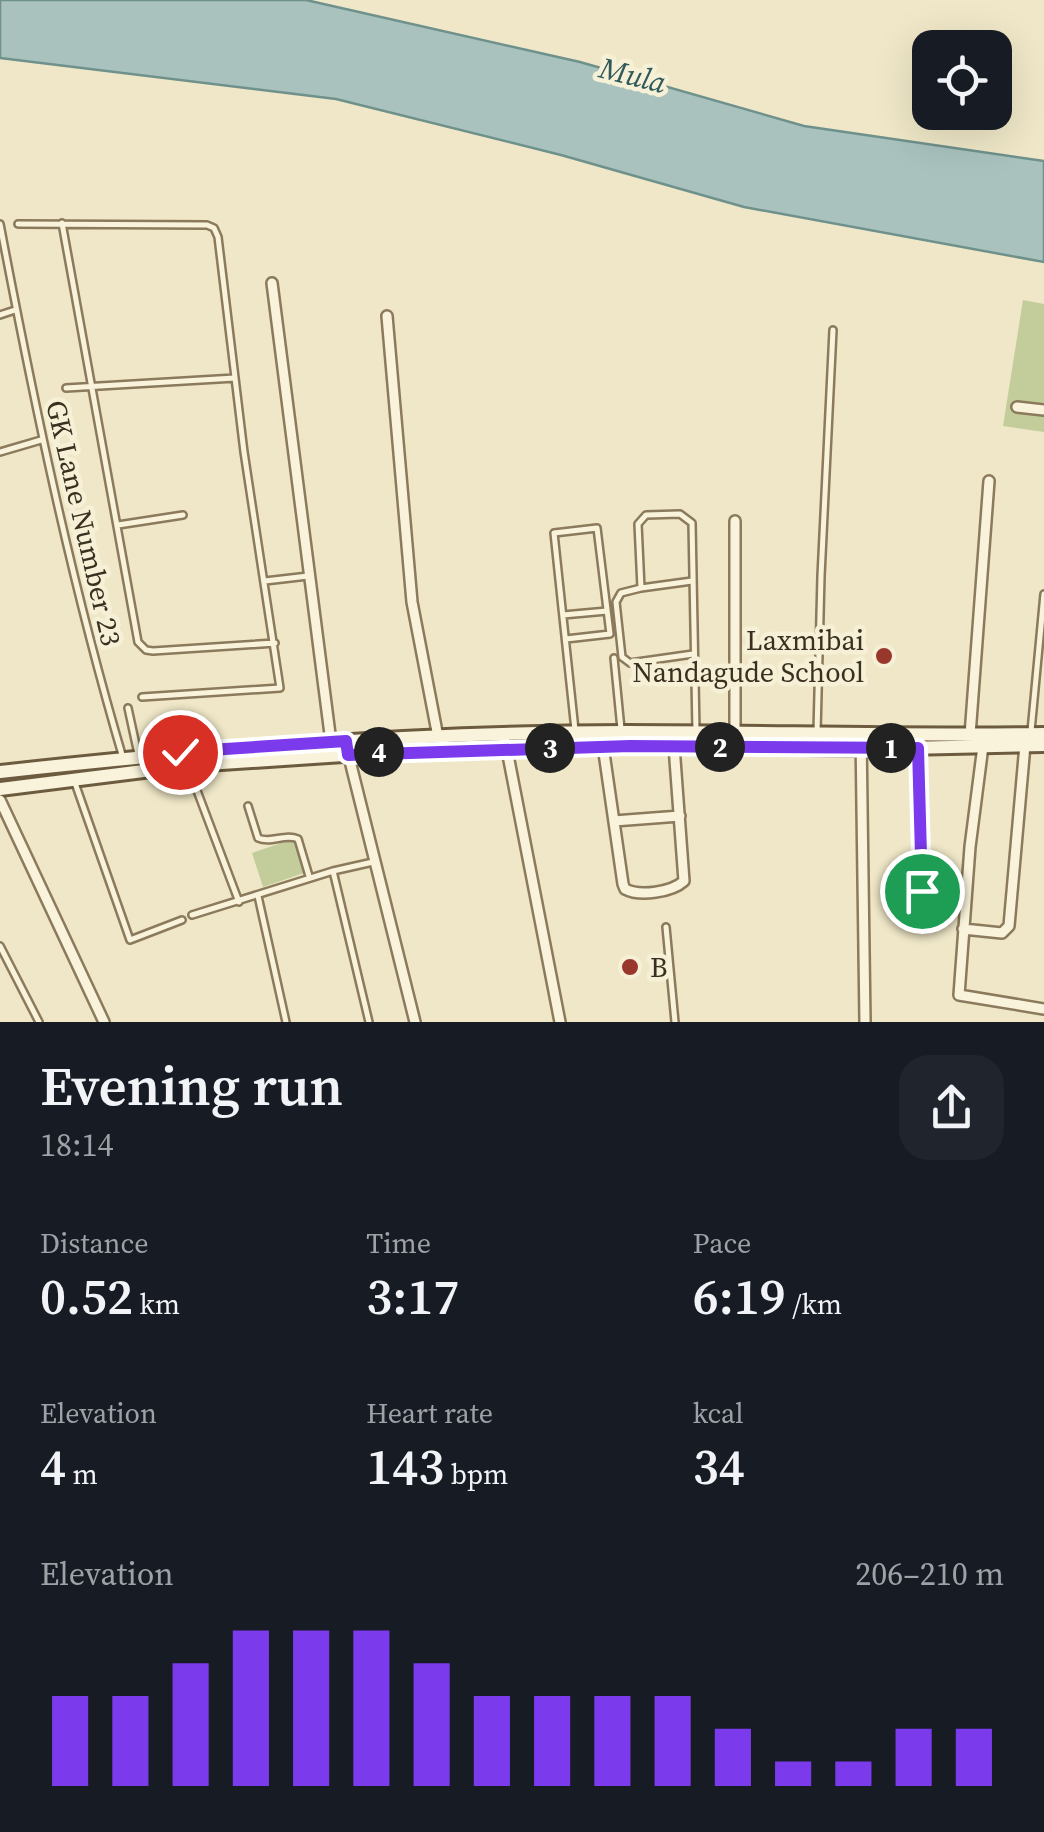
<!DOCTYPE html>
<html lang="en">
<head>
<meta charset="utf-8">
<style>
	body { margin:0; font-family:"Source Serif 4",serif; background:#20242c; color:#f1f3f6; height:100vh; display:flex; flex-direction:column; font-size:38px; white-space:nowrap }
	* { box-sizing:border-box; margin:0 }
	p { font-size:32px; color:#9ea1a6 }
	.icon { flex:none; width:55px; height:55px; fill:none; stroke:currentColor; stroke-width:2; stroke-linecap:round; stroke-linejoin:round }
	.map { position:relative; height:1022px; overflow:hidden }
	.sheet { display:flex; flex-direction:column; background:#171b24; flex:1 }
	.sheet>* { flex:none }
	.buttons { position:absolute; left:912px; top:30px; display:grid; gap:20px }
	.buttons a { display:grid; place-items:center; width:100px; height:100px; border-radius:20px; background:#171b24; box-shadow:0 10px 40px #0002; font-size:50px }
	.pin { position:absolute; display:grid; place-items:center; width:85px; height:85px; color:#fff; margin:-42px; border:5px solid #fff; border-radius:50%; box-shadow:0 2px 10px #0007 }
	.km { position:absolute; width:50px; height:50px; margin:-25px; border-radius:50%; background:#222; color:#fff; font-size:28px; line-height:50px; text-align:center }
	.round { display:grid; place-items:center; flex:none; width:105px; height:105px; border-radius:30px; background:#20242c }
	.headline { display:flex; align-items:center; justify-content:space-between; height:170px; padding:0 40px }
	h1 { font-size:55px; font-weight:600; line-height:75px }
	.stats { display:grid; grid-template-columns:repeat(3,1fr); gap:15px; height:170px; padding:10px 40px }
	.stats div { display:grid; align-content:center }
	.stats b { font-size:50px; font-weight:600 }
	.stats small { font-size:28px; font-weight:400 }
	.stats p { font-size:28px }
	.chart { height:280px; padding:20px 40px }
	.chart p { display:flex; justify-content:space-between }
	.chart svg { width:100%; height:180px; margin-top:10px; stroke:#7c3aed; stroke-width:6 }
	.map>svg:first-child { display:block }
</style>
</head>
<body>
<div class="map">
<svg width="1044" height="1022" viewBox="0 0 1044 1022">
	<rect width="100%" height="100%" fill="#efe7c7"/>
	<path fill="#c2cd9b" d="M 1023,300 L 1044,304 L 1044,432 L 1003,426 Z
		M 293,839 L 304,873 L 263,887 L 252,853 Z"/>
	<path fill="#a9c2be" stroke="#6f918c" stroke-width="2.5" d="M 0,0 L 306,0 L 580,62 L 804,126 L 1044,161 L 1044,262 L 744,207 L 561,155 L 336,99 L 0,58 Z"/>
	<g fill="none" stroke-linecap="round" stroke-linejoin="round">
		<g stroke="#8b7a5c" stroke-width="10">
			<path id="lane" d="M 62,223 L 138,642 L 146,650 L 153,651 L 275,643
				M 0,224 C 34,403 71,582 123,758
				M 18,224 L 207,225 L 214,228 L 218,237 L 244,452 L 280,688 L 142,697
				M 0,315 L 15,310
				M 66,388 L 235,378
				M 0,452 L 41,440
				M 118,525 L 183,515
				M 265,581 L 308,576
				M 641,588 L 692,581
				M 563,615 L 607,611
				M 566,639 L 610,634 L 597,528 L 554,533 C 561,599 568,664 575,730
				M 693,654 L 630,663 L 622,657 L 616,602 L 621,593 L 641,588 L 638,524 L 646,515 L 680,514 L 692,523 L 696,731
				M 614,658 L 621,729
				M 128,708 L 138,754
				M 1031,731 L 1044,594
				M 817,732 L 821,576 L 833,330
				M 192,768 L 196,788 L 239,902
				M 75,783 L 130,940 L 182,920
				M 248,806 L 258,838 C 271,844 285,833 298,839 L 309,876
				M 333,871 L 373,862
				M 258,896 L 286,1022
				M 192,915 L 333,871 L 369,1022
				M 666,927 L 675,1022
				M 0,946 L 39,1022"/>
		</g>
		<g stroke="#8b7a5c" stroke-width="14">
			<path id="street" d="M 272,283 L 331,742
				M 387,316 L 412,602 L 438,737
				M 1017,407 L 1044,410
				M 735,734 L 735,521
				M 861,735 L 865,1022
				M 970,735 L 989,481
				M 603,746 L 623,884 L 625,889 C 640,897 672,892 684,881 L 674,746
				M 983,746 L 970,847 L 959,995 L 1044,1009
				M 918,748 L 922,891
				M 507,750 L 560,1022
				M 348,753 L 415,1022
				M 0,800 L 104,1022
				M 614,821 L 680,816
				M 963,929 L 1002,933 L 1009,926 L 1025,745"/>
		</g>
		<g stroke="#6d5b3f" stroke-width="18">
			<path id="secondary" d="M 0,772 C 208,749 417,732 627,732 C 766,732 905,736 1044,734
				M 0,789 L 191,765 L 374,753 L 630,745 L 861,749 L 1044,745"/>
		</g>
		<use href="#lane" stroke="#f9f3db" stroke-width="5"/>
		<use href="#street" stroke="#f9f3db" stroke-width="9"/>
		<use href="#secondary" stroke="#f9f3db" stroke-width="12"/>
	</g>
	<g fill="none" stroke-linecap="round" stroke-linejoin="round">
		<g stroke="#fff" stroke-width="20">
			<path id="route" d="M 180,752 L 346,741 L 348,755 L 630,746 L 918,748 L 922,891"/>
		</g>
		<use href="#route" stroke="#7c3aed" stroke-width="12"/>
	</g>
	<g fill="#9a372c" stroke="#f6f0d7" stroke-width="4">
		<circle cx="884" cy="656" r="10"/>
		<circle cx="630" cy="967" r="10"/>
	</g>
	<g text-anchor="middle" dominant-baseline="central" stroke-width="9" stroke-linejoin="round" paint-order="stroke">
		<g font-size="28" fill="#3b3020" stroke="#f6f0d7">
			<text transform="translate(84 523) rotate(77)">GK Lane Number 23</text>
		</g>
		<g font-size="28" fill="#3b3020" stroke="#f6f0d7" text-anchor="end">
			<text x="864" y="640">Laxmibai<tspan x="864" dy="32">Nandagude School</tspan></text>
			<text x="650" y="967" text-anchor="start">B</text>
		</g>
		<g font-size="30" font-style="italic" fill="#2f595b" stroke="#f6f0d7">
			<text transform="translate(633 75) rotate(14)">Mula</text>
		</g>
	</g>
</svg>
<div class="buttons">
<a><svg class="icon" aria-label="locate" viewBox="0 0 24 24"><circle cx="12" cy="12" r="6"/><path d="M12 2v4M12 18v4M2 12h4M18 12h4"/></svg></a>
</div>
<div class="pin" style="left:922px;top:891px;background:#1e9e55"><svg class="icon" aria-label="arrive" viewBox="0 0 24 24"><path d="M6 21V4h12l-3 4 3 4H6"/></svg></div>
<div class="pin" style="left:180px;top:752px;background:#d93025"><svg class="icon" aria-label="check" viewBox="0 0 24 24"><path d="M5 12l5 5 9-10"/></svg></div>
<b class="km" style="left:891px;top:748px">1</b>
<b class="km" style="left:720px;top:747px">2</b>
<b class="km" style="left:550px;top:748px">3</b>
<b class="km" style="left:379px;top:752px">4</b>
</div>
<section class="sheet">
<div class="headline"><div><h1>Evening run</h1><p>18:14</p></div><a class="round"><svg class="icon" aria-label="share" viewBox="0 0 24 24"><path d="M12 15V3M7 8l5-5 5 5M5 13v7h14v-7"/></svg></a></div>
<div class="stats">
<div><p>Distance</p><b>0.52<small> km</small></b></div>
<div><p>Time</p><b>3:17</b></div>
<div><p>Pace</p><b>6:19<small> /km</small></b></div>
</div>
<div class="stats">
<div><p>Elevation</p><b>4<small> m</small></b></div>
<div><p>Heart rate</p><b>143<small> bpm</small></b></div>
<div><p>kcal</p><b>34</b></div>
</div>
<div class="chart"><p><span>Elevation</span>206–210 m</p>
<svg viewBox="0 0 160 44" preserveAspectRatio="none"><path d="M5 44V22M15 44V22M25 44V14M35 44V6M45 44V6M55 44V6M65 44V14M75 44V22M85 44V22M95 44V22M105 44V22M115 44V30M125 44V38M135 44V38M145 44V30M155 44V30"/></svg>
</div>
</section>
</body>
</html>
